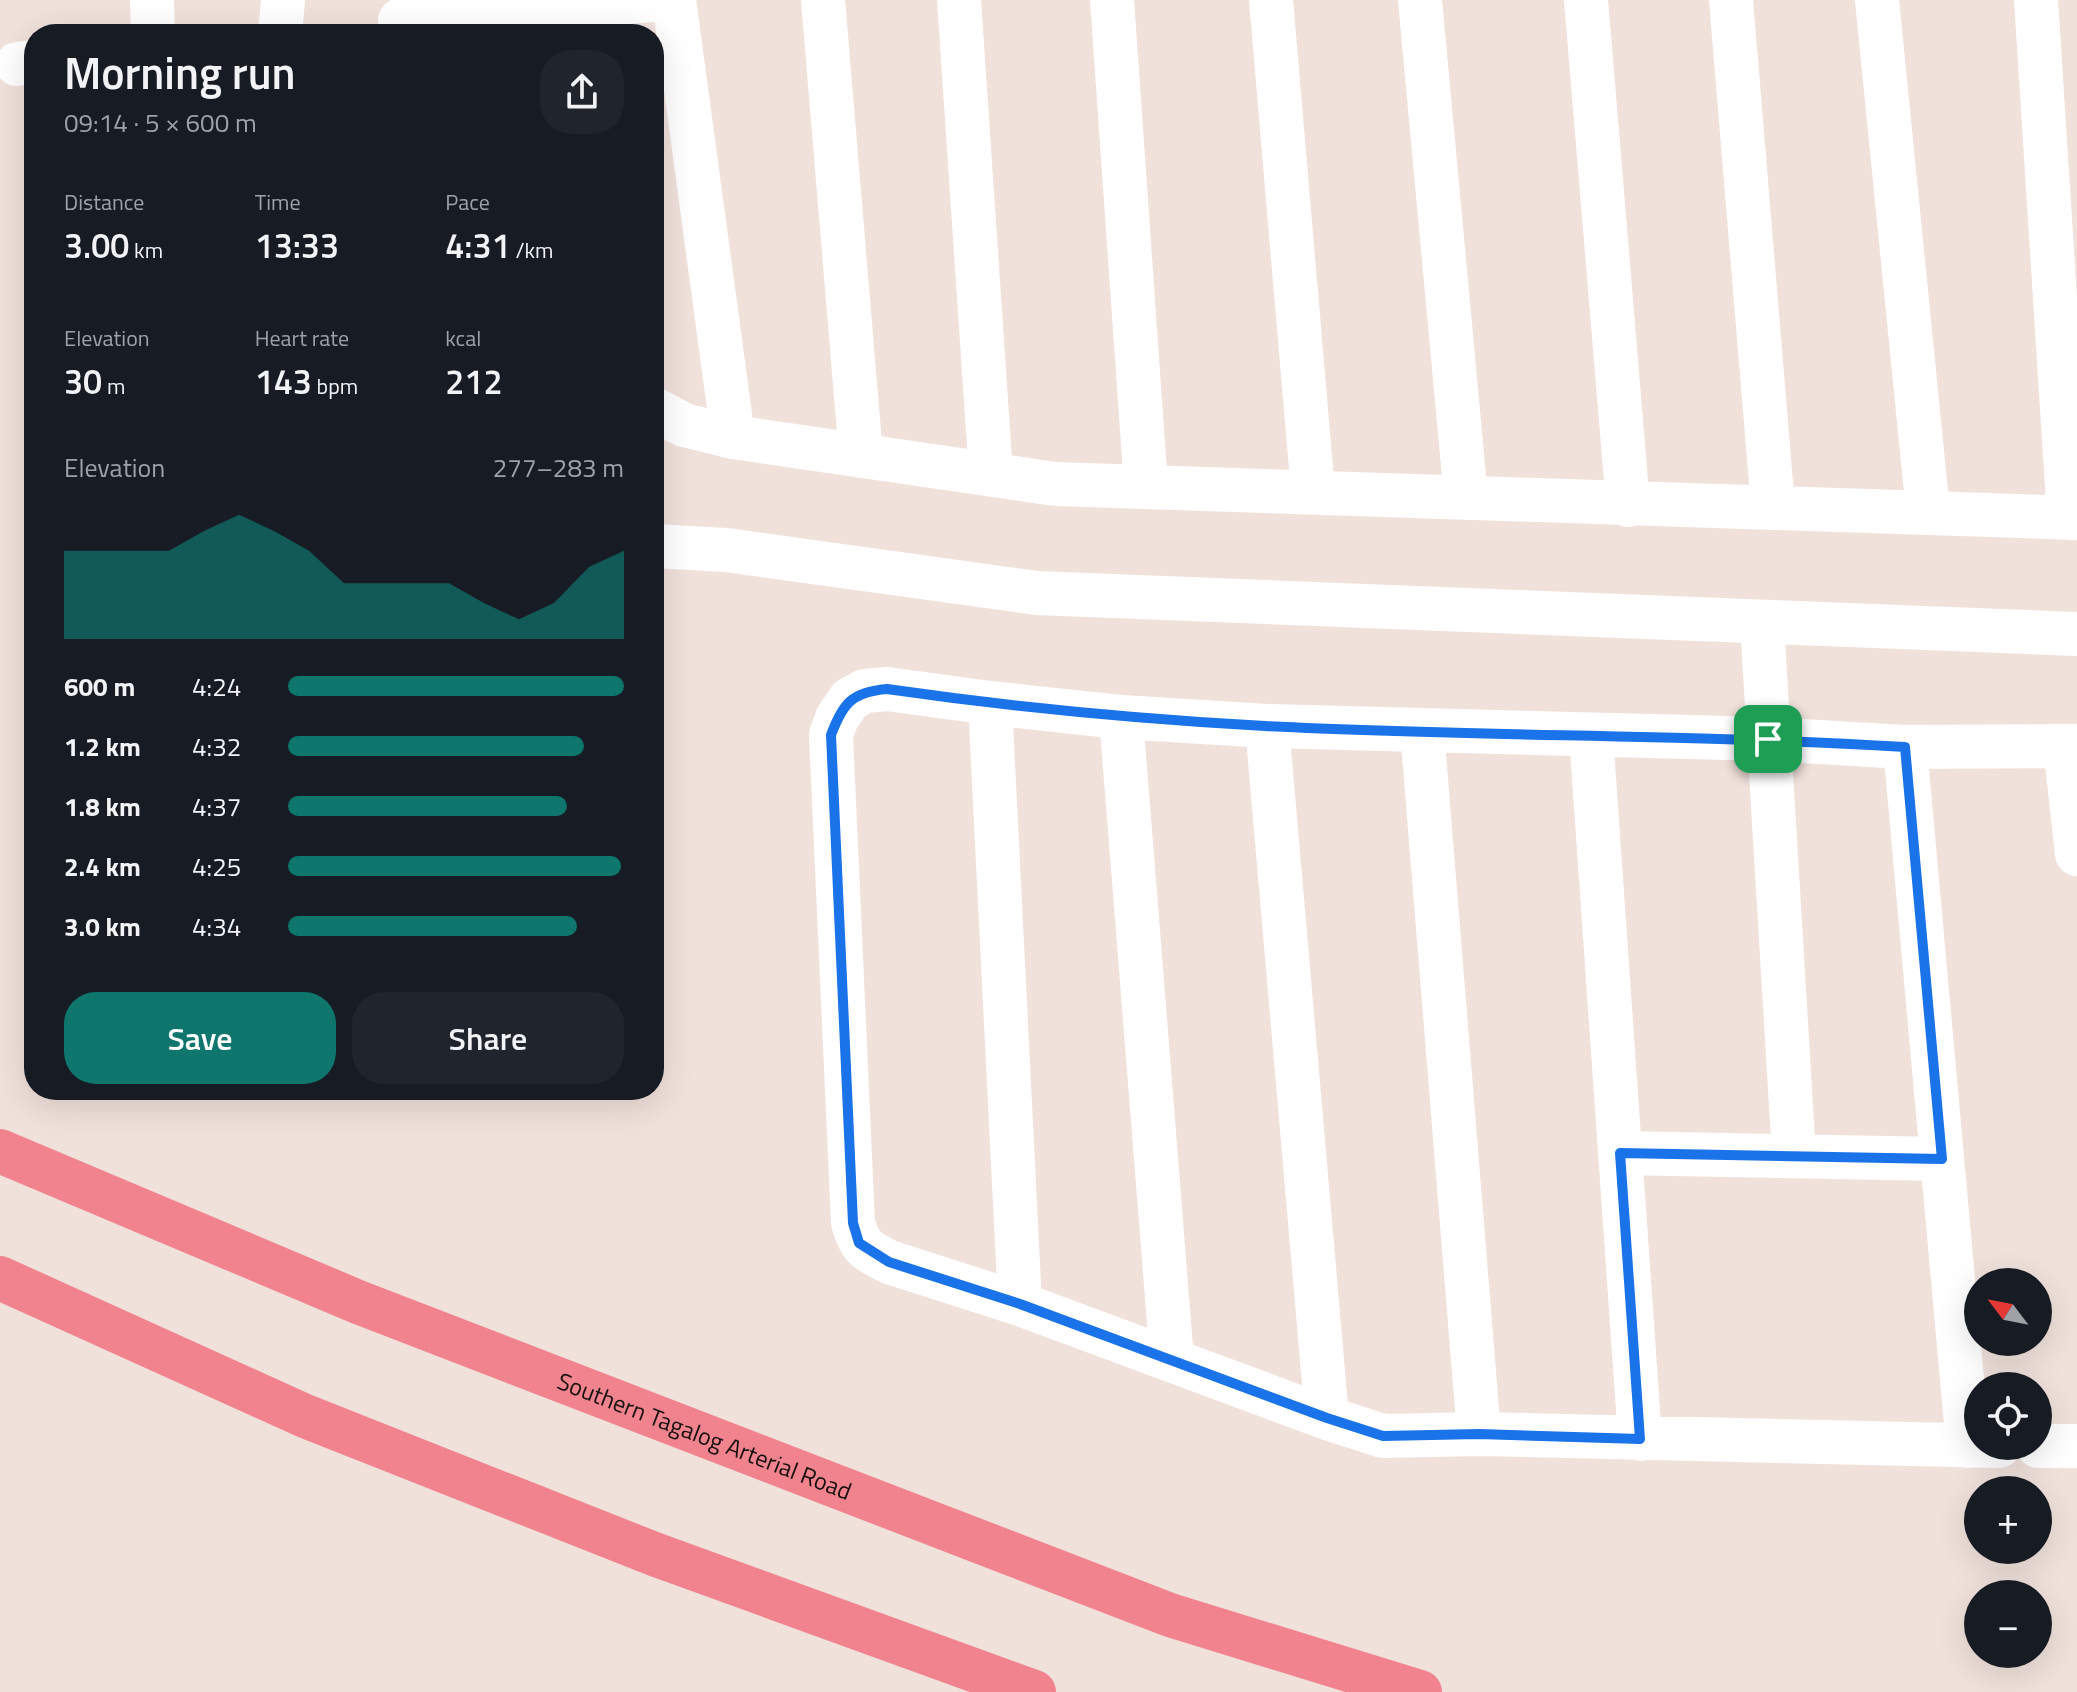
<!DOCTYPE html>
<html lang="en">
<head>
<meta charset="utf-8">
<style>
	body { margin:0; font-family:"Titillium Web",sans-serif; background:#20242c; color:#f1f3f6; height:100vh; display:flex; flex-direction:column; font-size:30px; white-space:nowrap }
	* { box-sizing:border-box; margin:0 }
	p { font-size:26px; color:#9ea1a6 }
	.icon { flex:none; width:44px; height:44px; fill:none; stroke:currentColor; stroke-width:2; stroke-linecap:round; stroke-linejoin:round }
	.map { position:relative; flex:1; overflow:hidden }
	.details { position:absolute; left:24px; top:24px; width:640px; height:1076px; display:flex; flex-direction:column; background:#171b24; border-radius:32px; box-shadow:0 8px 32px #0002 }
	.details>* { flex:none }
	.needle { width:52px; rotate:302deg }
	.buttons { position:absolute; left:1964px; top:1268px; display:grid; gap:16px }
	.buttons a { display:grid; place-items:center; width:88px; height:88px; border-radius:50%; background:#171b24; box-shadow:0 8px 32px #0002; font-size:40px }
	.pin { position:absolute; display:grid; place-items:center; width:68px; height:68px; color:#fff; margin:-34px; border-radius:16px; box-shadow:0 4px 12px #0006 }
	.round { display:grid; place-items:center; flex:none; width:84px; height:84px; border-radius:32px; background:#20242c }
	.head { display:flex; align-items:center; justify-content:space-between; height:136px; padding:0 40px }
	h1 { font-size:44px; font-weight:600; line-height:60px }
	.figures { display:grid; grid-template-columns:repeat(3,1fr); gap:12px; height:136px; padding:8px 40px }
	.figures div { display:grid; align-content:center }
	.figures b { font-size:34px; font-weight:600 }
	.figures small { font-size:22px; font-weight:400 }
	.figures p { font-size:22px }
	.chart { height:224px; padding:16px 40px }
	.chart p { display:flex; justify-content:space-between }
	.chart svg { width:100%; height:144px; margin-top:8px; fill:#0f766e; opacity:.7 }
	.action { display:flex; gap:16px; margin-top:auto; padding:16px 40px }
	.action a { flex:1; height:92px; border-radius:32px; background:#0f766e; color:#fff; font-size:32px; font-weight:600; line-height:92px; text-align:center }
	.action a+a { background:#20242c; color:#f1f3f6 }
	ul { padding:0 40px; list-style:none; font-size:26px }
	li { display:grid; grid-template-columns:128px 96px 1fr; align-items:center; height:60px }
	li i { height:20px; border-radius:10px; background:#0f766e }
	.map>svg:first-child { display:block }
</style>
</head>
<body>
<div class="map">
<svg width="2077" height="1692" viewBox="0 0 2077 1692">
	<rect width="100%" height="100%" fill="#f1e1db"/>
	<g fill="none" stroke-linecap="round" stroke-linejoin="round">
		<path stroke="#fff" stroke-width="44" d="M 152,0 L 153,34
			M 674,0 L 733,437
			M 823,0 L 861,456
			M 959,0 L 991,475
			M 1112,0 L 1146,487
			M 1271,0 L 1313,492
			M 1420,0 L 1466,498
			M 1586,0 L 1628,505
			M 1731,0 L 1773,507
			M 1877,0 L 1928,512
			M 2036,0 L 2069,518
			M 400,20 L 653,0
			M 280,34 L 283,0
			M 17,64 L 34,62
			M 654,409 L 684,425 L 733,437 L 1055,484 L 2077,518
			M 654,546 L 726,550 L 1037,593 L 2077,634
			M 1762,623 L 1794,1156
			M 990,703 L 1020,1304
			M 1121,717 L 1172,1360
			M 1267,726 L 1327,1418
			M 1422,730 L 1479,1434
			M 1591,735 L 1640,1439
			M 2065,746 L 2077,854
			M 1905,747 L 1968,1446
			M 1620,1153 L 1942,1159
			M 1999,1446 L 1479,1434 L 1383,1436 L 1327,1418 L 1020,1304 L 889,1262 C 865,1249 861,1249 853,1223 L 831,735 L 837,718 L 850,699 L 865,691 L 887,689 L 990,703 L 1121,717 L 1267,726 L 1768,739 L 1905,747 L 2077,746
			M 2038,1446 L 2077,1446"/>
		<g stroke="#f1838f" stroke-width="44">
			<path id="s1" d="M 0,1151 L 358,1302 L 1170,1615 L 1420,1692"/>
			<path d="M 0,1278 L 305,1416 L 654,1554 L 1034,1692"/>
		</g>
	</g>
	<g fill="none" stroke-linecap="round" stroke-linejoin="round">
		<g stroke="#fff" stroke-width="16">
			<path id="route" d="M 887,689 C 1012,707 1138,719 1265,726 C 1478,737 1692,734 1905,747 L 1942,1159 L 1620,1153 L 1640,1439 L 1479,1434 L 1383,1436 L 1327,1418 L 1020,1304 L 889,1262 L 859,1243 L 853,1223 L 831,735 C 843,703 852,692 887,689 Z"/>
		</g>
		<use href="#route" stroke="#1a73e8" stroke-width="10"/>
	</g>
	<g text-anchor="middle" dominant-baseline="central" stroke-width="6" stroke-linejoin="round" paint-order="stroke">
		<g font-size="24" fill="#16110f" stroke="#f1e1db">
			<text stroke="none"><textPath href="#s1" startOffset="760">Southern Tagalog Arterial Road</textPath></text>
		</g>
	</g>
</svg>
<div class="buttons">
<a><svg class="needle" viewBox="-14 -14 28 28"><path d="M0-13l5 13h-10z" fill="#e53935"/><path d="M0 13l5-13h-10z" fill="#9ea1a6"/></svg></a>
<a><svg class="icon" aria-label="locate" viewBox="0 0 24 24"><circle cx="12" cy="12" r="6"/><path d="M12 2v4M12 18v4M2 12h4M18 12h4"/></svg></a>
<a>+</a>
<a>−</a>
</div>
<div class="pin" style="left:1768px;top:739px;background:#1e9e55"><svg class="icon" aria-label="arrive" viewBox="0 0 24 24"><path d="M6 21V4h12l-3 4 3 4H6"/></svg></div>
<section class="details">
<div class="head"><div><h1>Morning run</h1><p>09:14 · 5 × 600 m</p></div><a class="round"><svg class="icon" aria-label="share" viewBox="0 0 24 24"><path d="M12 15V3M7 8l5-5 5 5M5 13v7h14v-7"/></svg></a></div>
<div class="figures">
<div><p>Distance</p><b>3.00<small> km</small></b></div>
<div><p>Time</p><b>13:33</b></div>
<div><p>Pace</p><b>4:31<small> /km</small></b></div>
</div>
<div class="figures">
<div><p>Elevation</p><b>30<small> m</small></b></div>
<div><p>Heart rate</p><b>143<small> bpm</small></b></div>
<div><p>kcal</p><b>212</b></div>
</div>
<div class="chart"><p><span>Elevation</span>277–283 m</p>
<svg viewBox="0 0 160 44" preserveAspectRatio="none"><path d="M0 44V17L10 17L20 17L30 17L40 11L50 6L60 11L70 17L80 27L90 27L100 27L110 27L120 33L130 38L140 33L150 22L160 17V44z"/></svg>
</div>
<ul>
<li><b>600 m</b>4:24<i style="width:100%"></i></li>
<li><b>1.2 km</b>4:32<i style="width:88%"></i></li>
<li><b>1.8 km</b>4:37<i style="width:83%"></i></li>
<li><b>2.4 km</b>4:25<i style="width:99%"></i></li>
<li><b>3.0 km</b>4:34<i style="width:86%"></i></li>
</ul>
<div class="action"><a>Save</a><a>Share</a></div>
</section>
</div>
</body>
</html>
